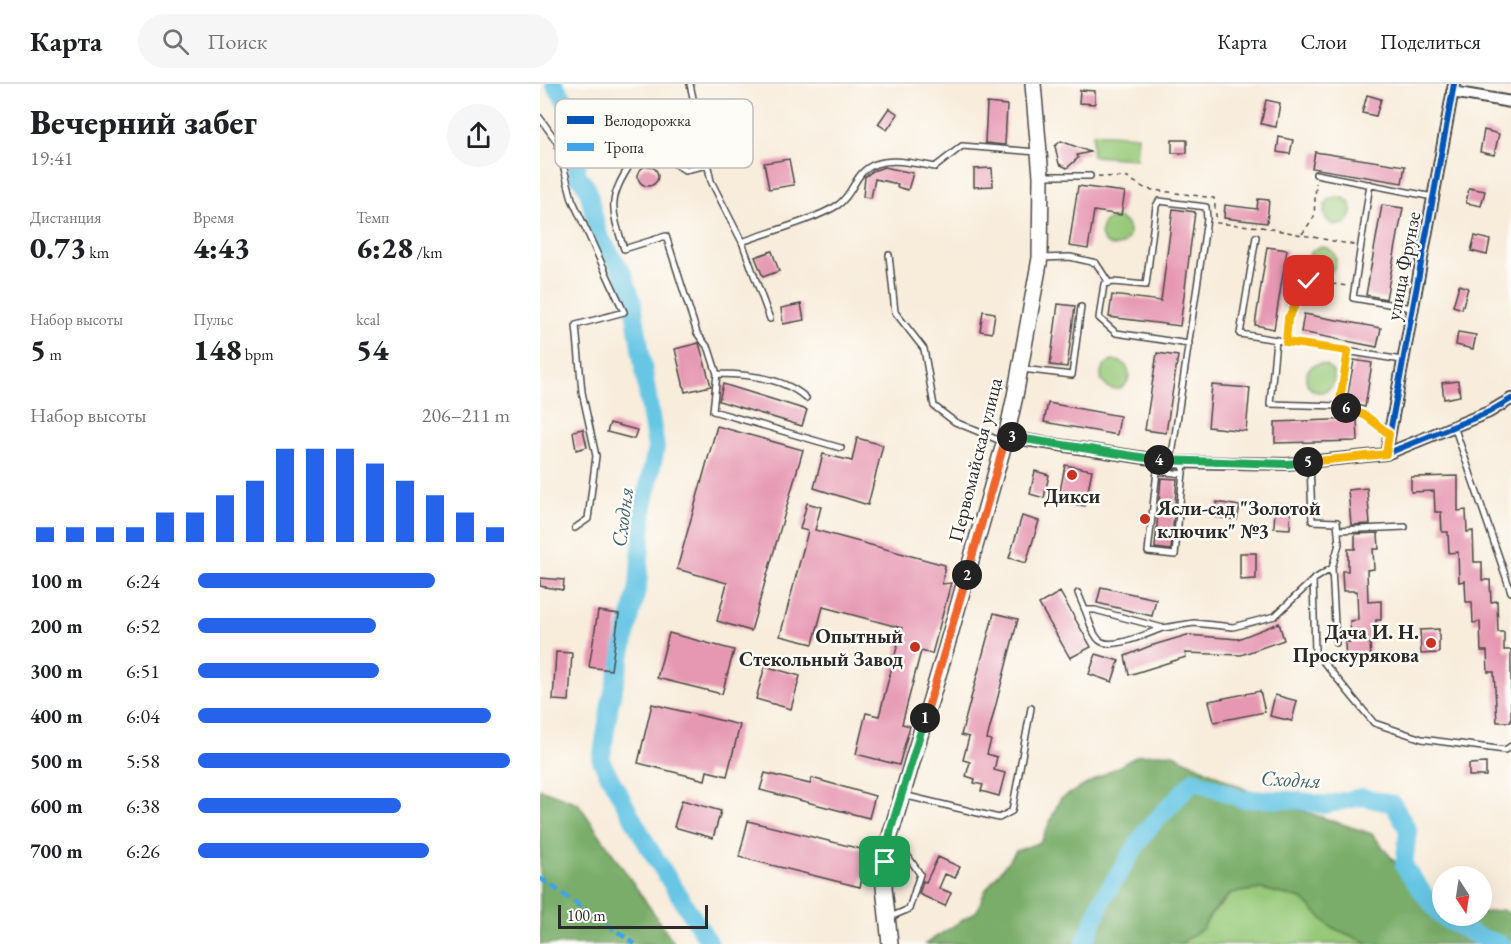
<!DOCTYPE html>
<html lang="ru">
<head>
<meta charset="utf-8">
<style>
	body { margin:0; font-family:"EB Garamond",serif; background:#f6f6f6; color:#202124; height:100vh; display:flex; flex-direction:column; font-size:22px; white-space:nowrap }
	* { box-sizing:border-box; margin:0 }
	p { font-size:20px; color:#757577 }
	.icon { flex:none; width:33px; height:33px; fill:none; stroke:currentColor; stroke-width:2; stroke-linecap:round; stroke-linejoin:round }
	.map { position:relative; flex:1; overflow:hidden }
	.details { display:flex; flex-direction:column; background:#fff; width:540px }
	.details>* { flex:none }
	.needle { width:39px; rotate:168deg }
	.fabs { position:absolute; left:892px; top:782px; display:grid; gap:12px }
	.fabs a { display:grid; place-items:center; width:60px; height:60px; border-radius:50%; background:#fff; box-shadow:0 6px 24px #0002; font-size:30px }
	.scale { position:absolute; left:18px; bottom:15px; width:150px; box-sizing:border-box; padding-left:6px; border:3px solid #2b2b2b; border-top:0; font-size:16px; line-height:21px; white-space:nowrap; color:#2b2b2b; -webkit-text-stroke:4px #fdfcf7; paint-order:stroke }
	.pin { position:absolute; display:grid; place-items:center; width:51px; height:51px; color:#fff; margin:-26px; border-radius:12px; box-shadow:0 3px 9px #0006 }
	.km { position:absolute; width:30px; height:30px; margin:-15px; border-radius:50%; background:#222; color:#fff; font-size:16px; line-height:30px; text-align:center }
	.round { display:grid; place-items:center; flex:none; width:63px; height:63px; border-radius:32px; background:#f6f6f6 }
	.head { display:flex; align-items:center; justify-content:space-between; height:102px; padding:0 30px }
	h1 { font-size:33px; font-weight:800; line-height:45px }
	.figures { display:grid; grid-template-columns:repeat(3,1fr); gap:9px; height:102px; padding:6px 30px }
	.figures div { display:grid; align-content:center }
	.figures b { font-size:30px; font-weight:800 }
	.figures small { font-size:16px; font-weight:400 }
	.figures p { font-size:16px }
	.chart { height:168px; padding:12px 30px }
	.chart p { display:flex; justify-content:space-between }
	.chart svg { width:100%; height:108px; margin-top:6px; stroke:#2563eb; stroke-width:6 }
	ul { padding:0 30px; list-style:none; font-size:20px }
	li { display:grid; grid-template-columns:96px 72px 1fr; align-items:center; height:45px }
	li i { height:15px; border-radius:8px; background:#2563eb }
	header { display:flex; align-items:center; gap:36px; box-sizing:border-box; height:84px; padding:0 30px; background:#fff; border-bottom:2px solid #e0e0e0 }
	header strong { font-size:28px }
	nav { display:flex; gap:33px; margin-inline-start:auto; font-size:21px }
	.search { width:420px; height:54px; background:#f6f6f6; display:flex; align-items:center; gap:15px; box-sizing:border-box; padding:0 21px; border-radius:33px; color:#757577; font-size:22px }
	main { display:flex; flex:1; min-height:0 }
	.map>svg:first-child { display:block }
</style>
</head>
<body>
<header>
<strong>Карта</strong>
<div class="search"><svg class="icon" aria-label="search" viewBox="0 0 24 24"><circle cx="10" cy="10" r="6"/><path d="M15 15l6 6"/></svg>Поиск</div>
<nav><a>Карта</a><a>Слои</a><a>Поделиться</a></nav>
</header>
<main>
<section class="details">
<div class="head"><div><h1>Вечерний забег</h1><p>19:41</p></div><a class="round"><svg class="icon" aria-label="share" viewBox="0 0 24 24"><path d="M12 15V3M7 8l5-5 5 5M5 13v7h14v-7"/></svg></a></div>
<div class="figures">
<div><p>Дистанция</p><b>0.73<small> km</small></b></div>
<div><p>Время</p><b>4:43</b></div>
<div><p>Темп</p><b>6:28<small> /km</small></b></div>
</div>
<div class="figures">
<div><p>Набор высоты</p><b>5<small> m</small></b></div>
<div><p>Пульс</p><b>148<small> bpm</small></b></div>
<div><p>kcal</p><b>54</b></div>
</div>
<div class="chart"><p><span>Набор высоты</span>206–211 m</p>
<svg viewBox="0 0 160 44" preserveAspectRatio="none"><path d="M5 44V38M15 44V38M25 44V38M35 44V38M45 44V32M55 44V32M65 44V25M75 44V19M85 44V6M95 44V6M105 44V6M115 44V12M125 44V19M135 44V25M145 44V32M155 44V38"/></svg>
</div>
<ul>
<li><b>100 m</b>6:24<i style="width:76%"></i></li>
<li><b>200 m</b>6:52<i style="width:57%"></i></li>
<li><b>300 m</b>6:51<i style="width:58%"></i></li>
<li><b>400 m</b>6:04<i style="width:94%"></i></li>
<li><b>500 m</b>5:58<i style="width:100%"></i></li>
<li><b>600 m</b>6:38<i style="width:65%"></i></li>
<li><b>700 m</b>6:26<i style="width:74%"></i></li>
</ul>
</section>
<div class="map">
<svg width="971" height="860" viewBox="0 0 971 860">
	<rect width="100%" height="100%" fill="#fdfcf7"/>
	<filter id="ink" filterUnits="userSpaceOnUse"><feTurbulence type="fractalNoise" baseFrequency=".0167" numOctaves="2"/><feDisplacementMap in="SourceGraphic" scale="12" xChannelSelector="R" yChannelSelector="G"/><feConvolveMatrix kernelMatrix="1 2 1 2 8 2 1 2 1" color-interpolation-filters="sRGB"/></filter>
	<filter id="wash" filterUnits="userSpaceOnUse"><feTurbulence type="fractalNoise" baseFrequency=".008" numOctaves="4" result="noise"/><feDisplacementMap in="SourceGraphic" scale="24" xChannelSelector="R" yChannelSelector="G"/><feGaussianBlur stdDeviation="1.35" result="paint"/><feColorMatrix in="noise" values="0 0 0 0 0 0 0 0 0 0 0 0 0 0 0 0 0 1.4 0 .05"/><feComposite in="paint" operator="in"/></filter>
	<g filter="url(#wash)">
		<rect width="100%" height="100%" fill="#f8ecdb"/>
		<path fill="#97c979" stroke="#617a52" stroke-width="1.5" d="M 553,49 L 598,52 L 596,75 L 552,72 Z
			M784 127a14 14 0 1 1 28 0a14 14 0 1 1-28 0Z
			M561 148a14 14 0 1 1 28 0a14 14 0 1 1-28 0Z
			M768 177a14 14 0 1 1 28 0a14 14 0 1 1-28 0Z
			M561 291a14 14 0 1 1 28 0a14 14 0 1 1-28 0Z
			M766 294a14 14 0 1 1 28 0a14 14 0 1 1-28 0Z
			M 722,805 L 762,815 L 791,843 L 830,860 L 640,860 L 663,844 L 670,832 L 692,809 Z"/>
		<path fill="#79ad69" stroke="#526c4a" stroke-width="1.5" d="M 631,669 L 721,713 L 832,750 L 901,835 L 942,831 L 942,829 L 962,826 L 971,830 L 971,860 L 830,860 L 791,843 L 762,815 L 722,805 L 691,809 L 670,831 L 663,844 L 640,860 L 385,860 L 437,827 L 445,807 L 476,767 L 501,758 L 520,715 L 599,671 Z
			M 0,705 L 38,719 L 135,860 L 0,860 Z"/>
		<g fill="none" stroke-linecap="round" stroke-linejoin="round">
			<path stroke="#67c6e5" stroke-width="18" d="M 14,0 L 38,36 L 37,90 L 48,105 L 58,150 L 84,191 L 93,219 L 116,364 L 104,421 L 98,502 L 70,620 L 61,677 L 109,764 L 170,860
				M 544,860 L 563,814 L 606,747 L 654,696 L 701,715 L 755,716 L 785,721 L 822,713 L 853,720 L 868,746 L 864,782 L 881,806 L 903,834 L 939,853 L 961,860"/>
		</g>
		<g id="blocks">
			<path fill="#e698b3" d="M 540,6 L 555,7 L 555,20 L 539,19 Z
				M 827,11 L 841,15 L 836,32 L 822,29 Z
				M 726,16 L 740,19 L 736,43 L 721,40 Z
				M 447,19 L 467,21 L 465,61 L 445,59 Z
				M 349,24 L 358,30 L 347,46 L 338,40 Z
				M 944,46 L 959,50 L 954,71 L 940,68 Z
				M 739,53 L 753,56 L 750,70 L 737,68 Z
				M 632,56 L 647,56 L 647,69 L 632,69 Z
				M 521,57 L 550,68 L 537,71 L 538,74 L 527,84 L 519,80 L 515,62 Z
				M 775,68 L 865,82 L 862,99 L 772,84 Z
				M 249,75 L 254,101 L 229,105 L 224,79 Z
				M98 92a10 10 0 1 1 20 0a10 10 0 1 1-20 0Z
				M 344,83 L 373,89 L 368,106 L 357,103 L 358,100 L 335,95 L 331,114 L 323,113 L 325,93 L 333,87 Z
				M 452,84 L 453,102 L 434,103 L 434,85 Z
				M 538,102 L 585,108 L 581,131 L 554,127 L 548,165 L 529,162 Z
				M 929,104 L 945,107 L 941,122 L 926,119 Z
				M 718,115 L 729,116 L 727,139 L 684,134 L 685,121 L 717,125 Z
				M 842,121 L 863,124 L 846,215 L 826,211 Z
				M 633,125 L 655,128 L 640,242 L 569,233 L 572,211 L 621,217 Z
				M 935,152 L 950,156 L 947,171 L 931,167 Z
				M 727,163 L 747,166 L 734,245 L 715,241 Z
				M 232,167 L 239,187 L 223,193 L 215,173 Z
				M 919,201 L 928,204 L 922,225 L 913,222 Z
				M 261,220 L 264,236 L 243,240 L 241,224 Z
				M 518,220 L 535,222 L 527,283 L 510,281 Z
				M 443,227 L 455,229 L 452,249 L 440,247 Z
				M 764,230 L 841,244 L 837,263 L 761,248 Z
				M 918,248 L 936,251 L 933,265 L 916,261 Z
				M 159,259 L 171,302 L 145,308 L 135,265 Z
				M 617,269 L 638,272 L 626,349 L 605,346 Z
				M 814,276 L 832,279 L 825,323 L 806,319 Z
				M 918,297 L 920,312 L 904,315 L 902,299 Z
				M 183,300 L 267,326 L 262,342 L 179,317 Z
				M 672,301 L 710,304 L 706,347 L 668,343 Z
				M 508,319 L 580,332 L 577,351 L 504,338 Z
				M 817,335 L 818,357 L 735,359 L 735,338 Z
				M 70,339 L 97,346 L 94,355 L 67,348 Z
				M 177,342 L 263,366 L 211,547 L 177,537 L 187,499 L 137,485 Z
				M 43,345 L 47,363 L 36,366 L 33,347 Z
				M 317,354 L 343,361 L 328,421 L 274,404 L 283,370 L 312,377 Z
				M 525,381 L 552,386 L 545,422 L 518,418 Z
				M 495,387 L 509,391 L 504,414 L 490,410 Z
				M 918,392 L 918,427 L 926,426 L 927,448 L 933,447 L 934,478 L 942,478 L 942,496 L 950,496 L 951,518 L 957,517 L 958,548 L 964,548 L 964,566 L 971,566 L 971,638 L 957,638 L 954,588 L 948,588 L 947,567 L 941,567 L 940,538 L 933,539 L 932,518 L 926,518 L 925,497 L 919,498 L 918,468 L 909,469 L 908,448 L 902,448 L 901,428 L 895,428 L 894,407 L 871,408 L 871,393 Z
				M 621,394 L 637,395 L 631,466 L 615,464 Z
				M 827,404 L 830,440 L 811,441 L 808,406 Z
				M 677,418 L 700,422 L 697,436 L 675,433 Z
				M 267,419 L 281,423 L 275,446 L 405,481 L 402,500 L 411,499 L 392,570 L 381,567 L 362,640 L 370,642 L 359,681 L 316,670 L 326,629 L 339,632 L 362,544 L 283,523 L 273,560 L 240,552 L 268,447 L 260,445 Z
				M 735,422 L 751,422 L 750,445 L 734,444 Z
				M 482,432 L 499,437 L 486,479 L 469,474 Z
				M 838,449 L 839,465 L 833,465 L 834,485 L 827,486 L 828,518 L 841,517 L 841,536 L 836,536 L 836,557 L 830,557 L 831,578 L 806,579 L 805,558 L 811,558 L 810,537 L 818,536 L 817,507 L 803,507 L 802,487 L 808,487 L 808,465 L 815,465 L 815,450 Z
				M 700,469 L 716,469 L 716,495 L 700,496 Z
				M 0,494 L 24,496 L 23,506 L 0,502 Z
				M 561,503 L 616,515 L 612,532 L 557,519 Z
				M 520,508 L 551,563 L 530,574 L 499,520 Z
				M 58,527 L 79,530 L 71,586 L 49,583 Z
				M 454,529 L 478,535 L 447,655 L 451,656 L 447,670 L 457,673 L 454,686 L 465,689 L 459,712 L 441,707 L 443,701 L 434,699 L 435,695 L 426,692 L 430,678 L 423,676 L 429,653 L 421,651 Z
				M 739,539 L 744,556 L 701,571 L 645,569 L 646,573 L 589,591 L 585,572 L 610,562 L 647,551 L 698,555 Z
				M 899,545 L 899,569 L 881,570 L 880,546 Z
				M 129,549 L 194,566 L 182,610 L 117,594 Z
				M 16,568 L 32,569 L 29,617 L 13,616 Z
				M 556,570 L 579,577 L 572,598 L 549,590 Z
				M 225,582 L 260,592 L 251,625 L 216,615 Z
				M 720,607 L 725,628 L 674,638 L 669,617 Z
				M 735,611 L 757,617 L 752,637 L 730,632 Z
				M 112,620 L 200,641 L 187,692 L 167,687 L 165,696 L 98,679 Z
				M 946,679 L 946,692 L 929,692 L 929,680 Z
				M 225,689 L 270,700 L 272,694 L 335,712 L 329,734 L 220,706 Z
				M 142,716 L 181,727 L 173,754 L 134,743 Z
				M 208,737 L 329,767 L 320,803 L 199,773 Z
				M 398,773 L 420,783 L 415,794 L 405,790 L 399,804 L 411,809 L 405,822 L 379,810 L 383,797 L 386,798 Z"/>
		</g>
	</g>
	<g filter="url(#ink)">
		<use href="#blocks" fill-opacity="0" stroke="#4a4845" stroke-width="1.5"/>
		<g fill="none" stroke-linecap="round" stroke-linejoin="round">
			<g stroke="#4a4845" stroke-width="8">
				<path id="service" d="M 150,0 L 171,97 L 202,158 L 230,235
					M 0,34 L 17,58 L 32,115 L 84,228 L 36,241 L 42,308 L 56,372 L 48,435 L 35,444
					M 168,81 L 145,86 L 119,70 L 93,76 C 68,115 70,122 84,165 L 126,152 L 157,249 L 169,265 L 177,290 C 205,290 245,294 266,314
					M 776,90 L 893,113
					M 503,92 L 550,92
					M 830,100 L 813,214 L 872,224
					M 716,153 L 700,250 L 862,276
					M 202,158 C 229,148 274,136 298,121 C 311,112 314,96 323,88 C 340,70 374,79 395,83 L 422,62 L 497,68
					M 349,171 L 355,228 L 384,265 L 394,322 L 415,338 L 463,358
					M 501,174 L 530,173 L 556,179 L 569,199
					M 736,256 L 730,320 L 799,322 L 808,267
					M 482,285 L 532,291 L 541,223
					M 177,290 L 173,327 L 301,364
					M 799,322 L 826,332 L 849,350
					M 914,342 L 971,508
					M 631,378 L 667,135 L 666,123 L 619,117 L 616,122 L 606,201 L 573,198 L 564,200 L 559,234 L 576,249 L 649,260
					M 643,390 L 617,387 L 608,468 L 635,471 L 644,378
					M 798,446 L 865,443
					M 792,484 L 796,559
					M 773,496 L 775,568 L 834,639 L 882,655 L 965,666 L 971,662
					M 538,509 L 545,526
					M 623,544 C 608,549 571,567 559,556 C 552,550 549,535 545,526 L 555,526 L 623,544 L 654,539 L 693,543 L 735,532 L 773,496 L 792,484 L 799,460 L 797,438 L 772,437 L 770,378
					M 363,711 L 459,734 L 472,727 L 491,624
					M 348,834 L 369,825 L 380,790 L 365,768 L 351,756"/>
			</g>
			<g stroke="#4a4845" stroke-width="14">
				<path id="minor" d="M 912,8 L 971,18
					M 466,353 L 631,378 L 747,380 L 846,370 L 949,328 L 971,315
					M 846,370 L 914,0"/>
			</g>
			<g stroke="#4a4845" stroke-width="18">
				<path id="secondary" d="M 350,860 L 344,803 L 347,762 L 405,568 L 466,353 L 475,312 L 500,174 L 501,92 L 493,0"/>
			</g>
			<path stroke="#4a4845" stroke-width="1.5" stroke-dasharray="4.5 4.5" stroke-linecap="butt" d="M 558,92 L 588,94 L 606,105 L 674,114 L 677,139 L 721,143 L 814,161
				M 762,150 L 774,133 L 776,99
				M 746,249 L 748,232 L 769,197 L 808,202"/>
			<use href="#service" stroke="#fff" stroke-width="5"/>
			<use href="#minor" stroke="#fff" stroke-width="10"/>
			<use href="#secondary" stroke="#fff" stroke-width="15"/>
			<path stroke="#3ea3eb" stroke-width="4.5" stroke-dasharray="9 4.5" stroke-linecap="butt" d="M 0,794 L 95,860"/>
			<g stroke="#fdfcf7" stroke-width="10">
				<path id="cycleway" d="M 466,353 L 631,378 L 747,380 L 846,370 L 949,328 L 971,315
					M 846,370 L 914,0"/>
			</g>
			<use href="#cycleway" stroke="#0057b8" stroke-width="6"/>
		</g>
	</g>
	<g fill="none" stroke-linecap="round" stroke-linejoin="round" filter="url(#ink)">
		<g stroke="#fff" stroke-width="12">
			<path id="split-1" d="M 345,778 L 351,745 L 385,634"/>
		</g>
		<g stroke="#fff" stroke-width="12">
			<path id="split-2" d="M 385,634 L 427,491"/>
		</g>
		<g stroke="#fff" stroke-width="12">
			<path id="split-3" d="M 427,491 L 466,353 L 472,353"/>
		</g>
		<g stroke="#fff" stroke-width="12">
			<path id="split-4" d="M 472,353 L 619,376"/>
		</g>
		<g stroke="#fff" stroke-width="12">
			<path id="split-5" d="M 619,376 L 747,380 L 768,378"/>
		</g>
		<g stroke="#fff" stroke-width="12">
			<path id="split-6" d="M 768,378 L 846,370 L 849,350 L 826,332 L 806,324"/>
		</g>
		<g stroke="#fff" stroke-width="12">
			<path id="split-7" d="M 748,234 L 746,258 L 808,267 L 799,322 L 806,324"/>
		</g>
		<g stroke="#fff" stroke-width="12">
			<path id="split-8" d="M 748,234 L 769,197"/>
		</g>
		<use href="#split-1" stroke="#22a559" stroke-width="8"/>
		<use href="#split-2" stroke="#f0652b" stroke-width="8"/>
		<use href="#split-3" stroke="#f0652b" stroke-width="8"/>
		<use href="#split-4" stroke="#22a559" stroke-width="8"/>
		<use href="#split-5" stroke="#22a559" stroke-width="8"/>
		<use href="#split-6" stroke="#f5b400" stroke-width="8"/>
		<use href="#split-7" stroke="#f5b400" stroke-width="8"/>
		<use href="#split-8" stroke="#f5b400" stroke-width="8"/>
	</g>
	<g fill="#c8321e" stroke="#fdfcf7" stroke-width="2">
		<circle cx="532" cy="391" r="6"/>
		<circle cx="605" cy="435" r="6"/>
		<circle cx="891" cy="559" r="6"/>
		<circle cx="375" cy="563" r="6"/>
	</g>
	<g text-anchor="middle" dominant-baseline="central" stroke-width="5" stroke-linejoin="round" paint-order="stroke">
		<g font-size="20" fill="#2b2b2b" stroke="#fdfcf7">
			<text transform="translate(863 182) rotate(-79)">улица Фрунзе</text>
			<text transform="translate(435 376) rotate(-76)">Первомайская улица</text>
		</g>
		<g font-size="20" font-weight="bold" fill="#2b2b2b" stroke="#fdfcf7" text-anchor="end">
			<text x="532" y="412" text-anchor="middle">Дикси</text>
			<text x="617" y="424" text-anchor="start">Ясли-сад "Золотой<tspan x="617" dy="23">ключик" №3</tspan></text>
			<text x="879" y="548">Дача И. Н.<tspan x="879" dy="23">Проскурякова</tspan></text>
			<text x="363" y="552">Опытный<tspan x="363" dy="23">Стекольный Завод</tspan></text>
		</g>
		<g font-size="21" font-style="italic" fill="#40616c" stroke="#fdfcf7">
			<text transform="translate(82 433) rotate(-83)">Сходня</text>
			<text transform="translate(751 695) rotate(3)">Сходня</text>
		</g>
	</g>
	<rect x="15" y="15" width="198" height="69" rx="9" fill="#fdfcf7" stroke="#bebdba" stroke-width="1.5"/>
	<rect x="27" y="32" width="27" height="8" fill="#0057b8"/>
	<rect x="27" y="59" width="27" height="8" fill="#3ea3eb"/>
	<g font-size="16" fill="#2b2b2b">
		<text x="64" y="42">Велодорожка</text>
		<text x="64" y="69">Тропа</text>
	</g>
</svg>
<div class="fabs">
<a><svg class="needle" viewBox="-14 -14 28 28"><path d="M0-13l5 13h-10z" fill="#e53935"/><path d="M0 13l5-13h-10z" fill="#757577"/></svg></a>
</div>
<div class="scale">100 m</div>
<div class="pin" style="left:345px;top:778px;background:#1e9e55"><svg class="icon" aria-label="arrive" viewBox="0 0 24 24"><path d="M6 21V4h12l-3 4 3 4H6"/></svg></div>
<div class="pin" style="left:769px;top:197px;background:#d93025"><svg class="icon" aria-label="check" viewBox="0 0 24 24"><path d="M5 12l5 5 9-10"/></svg></div>
<b class="km" style="left:385px;top:634px">1</b>
<b class="km" style="left:427px;top:491px">2</b>
<b class="km" style="left:472px;top:353px">3</b>
<b class="km" style="left:619px;top:376px">4</b>
<b class="km" style="left:768px;top:378px">5</b>
<b class="km" style="left:806px;top:324px">6</b>
</div>
</main>
</body>
</html>
